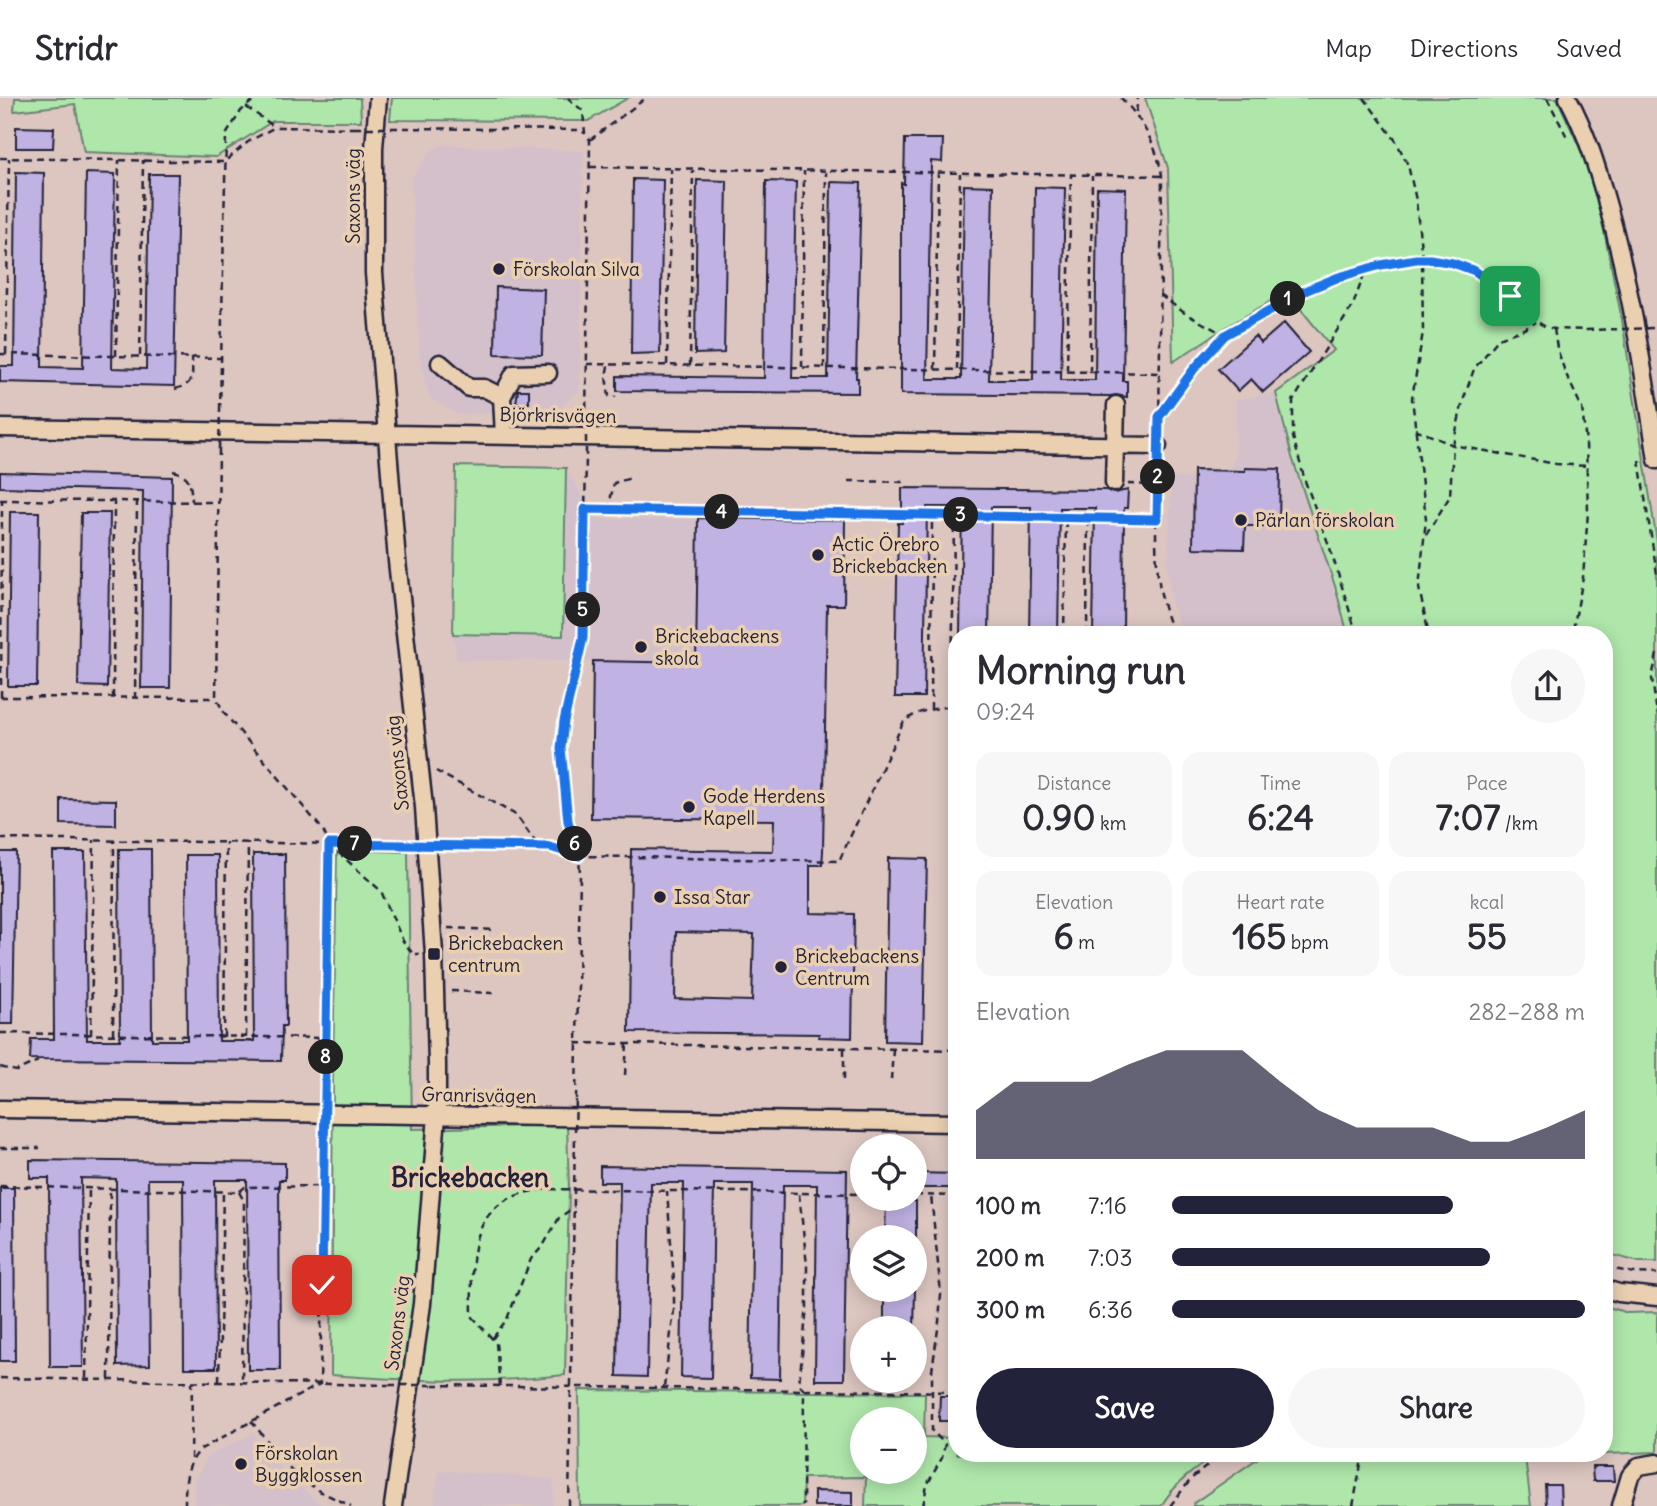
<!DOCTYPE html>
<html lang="en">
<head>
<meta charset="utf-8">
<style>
	body { margin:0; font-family:Delius,sans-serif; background:#f7f7f7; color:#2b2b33; height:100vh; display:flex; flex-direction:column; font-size:26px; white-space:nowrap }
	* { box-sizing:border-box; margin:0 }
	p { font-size:23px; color:#7c7c81 }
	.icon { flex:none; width:38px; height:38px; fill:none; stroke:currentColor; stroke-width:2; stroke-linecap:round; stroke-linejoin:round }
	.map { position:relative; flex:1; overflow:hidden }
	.sheet { position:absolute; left:948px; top:528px; width:665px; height:836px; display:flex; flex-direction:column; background:#fff; border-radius:28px; box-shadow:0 4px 18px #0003 }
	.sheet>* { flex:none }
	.controls { position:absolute; left:850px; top:1036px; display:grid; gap:14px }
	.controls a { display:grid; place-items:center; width:77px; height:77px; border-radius:50%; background:#fff; box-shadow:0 4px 18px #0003; font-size:35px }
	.pin { position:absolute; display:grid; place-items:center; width:60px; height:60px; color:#fff; margin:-30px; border-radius:14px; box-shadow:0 4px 10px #0006 }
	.km { position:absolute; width:35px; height:35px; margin:-18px; border-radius:50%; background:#222; color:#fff; font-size:19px; line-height:35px; text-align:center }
	.round { display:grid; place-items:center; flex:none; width:74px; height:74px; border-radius:37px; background:#f7f7f7 }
	.headline { display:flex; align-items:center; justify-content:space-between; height:119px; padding:0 28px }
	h1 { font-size:38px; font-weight:700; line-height:52px }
	.metrics { display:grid; grid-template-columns:repeat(3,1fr); gap:10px; height:119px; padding:7px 28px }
	.metrics div { display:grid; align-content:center; border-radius:18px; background:#f7f7f7; text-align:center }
	.metrics b { font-size:35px; font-weight:700 }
	.metrics small { font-size:19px; font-weight:400 }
	.metrics p { font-size:19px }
	.chart { height:196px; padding:14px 28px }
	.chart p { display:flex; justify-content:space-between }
	.chart svg { width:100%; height:126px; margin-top:7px; fill:#22223b; opacity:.7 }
	.button { display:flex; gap:14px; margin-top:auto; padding:14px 28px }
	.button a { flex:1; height:80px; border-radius:42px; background:#22223b; color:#fff; font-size:28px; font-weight:700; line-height:80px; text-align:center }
	.button a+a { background:#f7f7f7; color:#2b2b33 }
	ul { padding:0 28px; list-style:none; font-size:23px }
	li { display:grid; grid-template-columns:112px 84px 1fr; align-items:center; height:52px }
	li i { height:18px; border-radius:9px; background:#22223b }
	header { display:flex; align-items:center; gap:42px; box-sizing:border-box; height:98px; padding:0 35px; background:#fff; border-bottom:2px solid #e1e1e2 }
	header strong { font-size:33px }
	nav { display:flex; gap:38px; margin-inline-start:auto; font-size:24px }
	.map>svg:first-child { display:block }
</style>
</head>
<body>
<header>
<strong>Stridr</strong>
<nav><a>Map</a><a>Directions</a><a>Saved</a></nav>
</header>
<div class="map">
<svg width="1657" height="1408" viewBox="0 0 1657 1408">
	<rect width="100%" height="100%" fill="#ddc6c0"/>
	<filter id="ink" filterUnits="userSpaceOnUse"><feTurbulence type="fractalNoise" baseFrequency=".0143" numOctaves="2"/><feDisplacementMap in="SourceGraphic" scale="14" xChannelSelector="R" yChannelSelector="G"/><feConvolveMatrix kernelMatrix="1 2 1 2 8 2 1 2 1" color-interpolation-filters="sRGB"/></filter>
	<g filter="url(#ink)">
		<path fill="#d4c0ca" d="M 441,47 L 583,53 L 580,291 L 555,315 L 456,316 L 430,300 L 420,262 L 411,81 L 430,54 Z
			M 1276,295 L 1292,360 L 1335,488 L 1348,537 L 1183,537 L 1171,504 L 1167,464 L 1172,379 L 1194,381 L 1194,372 L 1228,373 L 1235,360 L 1236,302 Z
			M 456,368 L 566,370 L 595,421 L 800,421 L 798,507 L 827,507 L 824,693 L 681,691 L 680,721 L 591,720 L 593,563 L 457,562 L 453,536 Z
			M 253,1335 L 285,1374 L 322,1408 L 194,1408 L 194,1384 L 208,1358 Z
			M 439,1372 L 554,1381 L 553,1408 L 434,1408 Z"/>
		<path fill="#afe7ab" stroke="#688473" stroke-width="2" fill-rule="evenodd" d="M 15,0 L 360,0 L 361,23 L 273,23 L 216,59 L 84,54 L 75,6 L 14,13 Z
			M 392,0 L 628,0 L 588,23 L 390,22 Z
			M 1145,0 L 1557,0 L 1593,79 L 1622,222 L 1657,444 L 1657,1164 L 1639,1164 L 1605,1155 L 1605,537 L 1348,537 L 1335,488 L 1292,359 L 1276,295 L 1334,252 L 1287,194 L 1226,229 L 1173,264 L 1168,70 Z
			M 456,368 L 566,370 L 563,538 L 453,536 Z
			M 337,752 L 408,754 L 412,1031 L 567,1027 L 569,1091 L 565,1277 C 486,1286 411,1283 331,1277 L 333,969 Z
			M 1605,1208 L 1628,1215 L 1657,1214 L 1657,1354 L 1605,1356 Z
			M 579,1292 L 925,1295 L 924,1339 L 957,1340 L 957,1356 L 1218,1356 C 1194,1371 1176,1384 1161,1408 L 865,1408 L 866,1379 L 803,1380 L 802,1408 L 580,1408 ZM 863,1321 L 915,1321 L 915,1374 L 863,1374 Z
			M 1264,1356 L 1592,1356 L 1525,1359 L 1531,1408 L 1193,1408 L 1194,1405 Z"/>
		<path fill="#c0b2e3" stroke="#22223b" stroke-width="2" fill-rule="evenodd" d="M 16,29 L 54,30 L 53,50 L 16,50 Z
			M 905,41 L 943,41 L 942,64 L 931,63 L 927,281 L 961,281 L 964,87 L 993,88 L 989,282 L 1033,282 L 1035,89 L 1065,90 L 1061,282 L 1095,282 L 1097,90 L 1126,91 L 1123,283 L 1127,283 L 1127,299 L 1116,297 L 1110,298 L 901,296 L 901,85 L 904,86 Z
			M 16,74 L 44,75 L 42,269 L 83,270 L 86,75 L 115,76 L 112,270 L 146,271 L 149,76 L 178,76 L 174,288 L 0,284 L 0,268 L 14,268 Z
			M 633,81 L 663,82 L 660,255 L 631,256 Z
			M 697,82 L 727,83 L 724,255 L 695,256 Z
			M 766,83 L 796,84 L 792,280 L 828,280 L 831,84 L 861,85 L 856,280 L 858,280 L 858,295 L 617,293 L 617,278 L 764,280 Z
			M 496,189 L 544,191 L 542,257 L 495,256 Z
			M 1284,225 L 1309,254 L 1263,294 L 1251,281 L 1238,293 L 1218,271 L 1255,238 L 1261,245 Z
			M 518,292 L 529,292 L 529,305 L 516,305 Z
			M 1245,370 L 1280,371 L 1279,428 L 1245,428 L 1244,451 L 1193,450 L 1194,372 L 1245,373 Z
			M 0,374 L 172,379 L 170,590 L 141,590 L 143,393 L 0,389 Z
			M 902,390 L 1106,392 L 1114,395 L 1128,392 L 1127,410 L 1124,410 L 1123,537 L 1093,537 L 1095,410 L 1060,410 L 1058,537 L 1029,537 L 1031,409 L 991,409 L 989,537 L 960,537 L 962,409 L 927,409 L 924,599 L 895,599 L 898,425 L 902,425 Z
			M 10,414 L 39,414 L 37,588 L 8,588 Z
			M 81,415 L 110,415 L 107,589 L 78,588 Z
			M 698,420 L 845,422 L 844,507 L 827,507 L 823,754 L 822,767 L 810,767 L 810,815 L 854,816 L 852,940 L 819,939 L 819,936 L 629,934 L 631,751 L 773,753 L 774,722 L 591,720 L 593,563 L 696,565 ZM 676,834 L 754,836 L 752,903 L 675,901 Z
			M 61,701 L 116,702 L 116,727 L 61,726 Z
			M 119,751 L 151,751 L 152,942 L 187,942 L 186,757 L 218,757 L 219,943 L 254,943 L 253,756 L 285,756 L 286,928 L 282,928 L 281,963 L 30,961 L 31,941 L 54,941 L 53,754 L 85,754 L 87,942 L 120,942 Z
			M 0,754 L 16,754 L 13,926 L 0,926 Z
			M 888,760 L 927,761 L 923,944 L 885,943 Z
			M 30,1062 L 285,1065 L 285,1082 L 279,1082 L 280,1272 L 248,1272 L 247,1082 L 215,1082 L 216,1270 L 184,1270 L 183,1081 L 148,1081 L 150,1267 L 117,1268 L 116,1081 L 81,1080 L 83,1269 L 50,1269 L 49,1080 L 30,1080 Z
			M 600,1068 L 847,1072 L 844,1282 L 815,1282 L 817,1087 L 783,1087 L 780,1281 L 750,1280 L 753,1086 L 714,1086 L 711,1280 L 681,1279 L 684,1085 L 651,1085 L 647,1279 L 617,1278 L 620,1084 L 600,1084 Z
			M 915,1075 L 957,1076 L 957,1090 L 915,1090 Z
			M 0,1090 L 14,1090 L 15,1263 L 0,1263 Z
			M 886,1103 L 916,1103 L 916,1139 L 885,1139 Z
			M 884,1192 L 915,1192 L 914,1230 L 884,1230 Z
			M 940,1298 L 957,1298 L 957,1323 L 939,1323 Z
			M 1592,1369 L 1613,1369 L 1614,1383 L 1593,1383 Z
			M 1545,1387 L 1560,1387 L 1561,1408 L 1546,1408 Z
			M 814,1393 L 853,1394 L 853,1408 L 814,1408 Z"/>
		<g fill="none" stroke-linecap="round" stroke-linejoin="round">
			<g stroke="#22223b" stroke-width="21">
				<path id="minor" d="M 378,0 L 374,50 L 374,175 L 397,463 L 424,709 L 434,856 L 437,966 L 437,1017 L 422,1206 L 393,1408
					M 1568,0 C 1586,33 1597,69 1607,105 C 1631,190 1644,275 1657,362
					M 440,265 L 469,290 L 484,290 L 502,299 L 504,338
					M 502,299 L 514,276 L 548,275
					M 0,330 L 1158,348
					M 1114,385 L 1116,307
					M 0,1011 L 957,1025
					M 1605,1191 L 1619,1195 L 1657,1199
					M 1621,1408 L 1630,1378 L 1639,1368 L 1657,1365"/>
			</g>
			<path stroke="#22223b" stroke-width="2.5" stroke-dasharray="7 5" stroke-linecap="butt" d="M 568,0 L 583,13 L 585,35 L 590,42 L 586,320
				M 1121,0 C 1141,19 1158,50 1162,78 L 1159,331
				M 1364,0 L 1396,43 L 1408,67 L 1416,102 L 1422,161 L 1423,234 L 1412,300 L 1426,421 L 1419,490 L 1429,537
				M 1547,0 L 1567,39
				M 246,9 L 275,29
				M 1136,14 L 1138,0
				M 403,30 L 577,32 L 585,35
				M 590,42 L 646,0
				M 0,60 L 224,64 L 248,44 L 275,29 L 355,30
				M 590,69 L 1162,78
				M 1160,197 L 1186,216 L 1225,237
				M 1554,231 L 1557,250 L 1565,274 L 1582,310 L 1586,345 L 1588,414 L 1583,480 L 1572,537
				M 0,256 L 220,260
				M 6,256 L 9,60
				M 116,258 L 119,62
				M 140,258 L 143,62
				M 587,266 L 1159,275
				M 667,267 L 671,71
				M 608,268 L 606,279 L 609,298 L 616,299
				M 690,268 L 693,72
				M 802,269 L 804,73
				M 824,270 L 826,74
				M 935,271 L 938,74
				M 957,272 L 960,76
				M 1067,272 L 1071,76
				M 1090,274 L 1092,78
				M 175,291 C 196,286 192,277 192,259
				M 220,312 L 226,37 L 241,13 L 256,0
				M 1159,319 C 1178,292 1200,257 1226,237 C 1234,230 1244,226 1253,221 C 1304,191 1395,148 1454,165 C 1476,172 1496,185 1512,200 C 1523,210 1532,221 1544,228 L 1554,231 L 1586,232
				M 1415,331 L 1453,347 L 1556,366 L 1587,368
				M 219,351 L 216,600 L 225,616 L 323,732 L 329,746 L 325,997
				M 1158,362 C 1157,421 1149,483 1174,537
				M 1639,362 L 1657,476
				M 173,373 C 192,377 190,387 192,403
				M 848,383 L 907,384
				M 1128,386 L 1157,387
				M 0,402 L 217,404
				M 585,411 L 1157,421
				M 608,412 L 614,385 L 631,380
				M 954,417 L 952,608 L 957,613
				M 1426,437 L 1450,398 L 1453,347 L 1463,303 L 1474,271 L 1499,240 L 1524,231 L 1536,224
				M 1064,537 L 1066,419
				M 1087,537 L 1088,419
				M 1357,537 L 1330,450 L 1305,383 L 1293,339 L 1293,303 L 1353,207 L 1366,171
				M 1657,556 L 1652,580 L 1657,616
				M 0,599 L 216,600
				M 1,599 L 2,403
				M 113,600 L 114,404
				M 135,601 L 137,404
				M 931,612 L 932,417
				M 436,673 L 516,717 L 539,749
				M 0,741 L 407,747
				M 329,746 L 381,793 L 403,843 L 413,856 L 420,856
				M 459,748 L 550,749 L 579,758 L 839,763 L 903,625 C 916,612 934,611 952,608
				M 448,830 L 494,832
				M 451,893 L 493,895
				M 0,935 L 326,940
				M 91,937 L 94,742
				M 113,937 L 114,742
				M 224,939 L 226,744
				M 246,939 L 248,744
				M 576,945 L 957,952
				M 844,950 L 844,981
				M 0,969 L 16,973 L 38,963
				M 625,977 L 627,946
				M 891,982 L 893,951
				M 576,1001 L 580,776 L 579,758 L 568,723 L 560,650 L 563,623 L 583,540 L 586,357
				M 0,1050 L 40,1050
				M 0,1088 L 239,1094 L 245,1089 L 324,1088
				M 239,1094 L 244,1103 L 242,1284
				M 799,1096 L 807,1167 L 807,1208 L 799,1286 L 804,1292 L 803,1408
				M 915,1097 L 957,1098
				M 1605,1169 L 1634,1175 L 1657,1176
				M 493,1240 L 507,1221 L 531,1161 L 543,1148 L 559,1120 L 574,1109
				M 0,1280 L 389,1287
				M 86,1280 L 89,1090
				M 109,1281 L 110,1092
				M 219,1283 L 223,1094
				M 433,1287 L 957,1294
				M 500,1288 L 496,1245 L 472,1218 C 471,1152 469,1097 549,1091 L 863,1096
				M 664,1289 L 674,1212 L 674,1183 L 667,1093
				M 251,1323 L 293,1374 L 319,1393 L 351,1408
				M 191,1361 L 192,1284
				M 185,1408 C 185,1385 185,1368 201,1351 L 320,1286 L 325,1035
				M 569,1408 L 575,1036
				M 923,1408 L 927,1387 L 942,1360 L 945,1346 L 932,1333 L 932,1273 L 939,1224 L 941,1196 L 931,1097
				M 1170,1408 L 1192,1380 L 1222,1356
				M 1353,1408 L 1363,1356"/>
			<use href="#minor" stroke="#eacfb1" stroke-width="16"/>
			<path stroke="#22223b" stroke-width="2.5" stroke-dasharray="7 5" stroke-linecap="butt" d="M 355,30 L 403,30
				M 1586,232 L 1657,230
				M 219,351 L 220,312
				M 586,357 L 586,320
				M 407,747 L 459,748
				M 575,1033 L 576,1001
				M 325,1035 L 325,997
				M 389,1287 L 433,1287"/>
		</g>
	</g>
	<g fill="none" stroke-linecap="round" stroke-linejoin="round" filter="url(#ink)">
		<g stroke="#fff" stroke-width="14">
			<path id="route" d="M 322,1187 L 329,746 L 550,749 L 579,758 L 568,723 L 561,650 L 564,623 L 583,540 L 585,411 L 1157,421 L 1159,319 L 1194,271 L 1225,237 L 1307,192 L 1339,179 L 1381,167 L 1416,161 L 1430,161 L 1453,165 L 1475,173 L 1510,198"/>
		</g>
		<use href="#route" stroke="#1a73e8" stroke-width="9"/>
	</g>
	<g fill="#22223b" stroke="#eacfb1" stroke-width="2.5">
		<circle cx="499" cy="171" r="7"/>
		<circle cx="1241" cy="422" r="7"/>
		<circle cx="818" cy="457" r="7"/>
		<circle cx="641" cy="549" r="7"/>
		<circle cx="689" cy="709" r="7"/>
		<circle cx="660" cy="799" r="7"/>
		<rect x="427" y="849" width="14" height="14" rx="3.5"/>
		<circle cx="781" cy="869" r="7"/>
		<circle cx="241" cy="1366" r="7"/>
	</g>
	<g text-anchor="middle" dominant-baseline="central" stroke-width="7" stroke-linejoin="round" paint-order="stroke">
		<g font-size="19" fill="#22223b" stroke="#eacfb1">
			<text transform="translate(353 98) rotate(-90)">Saxons väg</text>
			<text transform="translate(558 317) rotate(1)">Björkrisvägen</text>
			<text transform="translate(397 665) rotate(-96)">Saxons väg</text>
			<text transform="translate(479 997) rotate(1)">Granrisvägen</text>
			<text transform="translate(397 1225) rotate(-83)">Saxons väg</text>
		</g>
		<g font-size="19" fill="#22223b" stroke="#eacfb1" text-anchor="start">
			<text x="513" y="171">Förskolan Silva</text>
			<text x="1255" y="422">Pärlan förskolan</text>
			<text x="832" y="446">Actic Örebro<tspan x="832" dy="22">Brickebacken</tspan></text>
			<text x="655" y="538">Brickebackens<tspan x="655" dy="22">skola</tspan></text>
			<text x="703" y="698">Gode Herdens<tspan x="703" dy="22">Kapell</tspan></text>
			<text x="674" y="799">Issa Star</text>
			<text x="448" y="845">Brickebacken<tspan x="448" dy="22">centrum</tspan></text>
			<text x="795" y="858">Brickebackens<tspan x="795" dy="22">Centrum</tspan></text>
			<text x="255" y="1355">Förskolan<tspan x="255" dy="22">Byggklossen</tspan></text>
		</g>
		<g font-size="26" font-weight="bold" fill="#22223b" stroke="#eacfb1">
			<text x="470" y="1079">Brickebacken</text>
		</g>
	</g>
</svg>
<div class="controls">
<a><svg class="icon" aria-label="locate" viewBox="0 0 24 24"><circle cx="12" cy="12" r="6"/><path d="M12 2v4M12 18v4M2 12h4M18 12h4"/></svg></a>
<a><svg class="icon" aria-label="layers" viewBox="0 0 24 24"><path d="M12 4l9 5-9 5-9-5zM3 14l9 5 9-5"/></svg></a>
<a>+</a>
<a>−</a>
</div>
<div class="pin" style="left:1510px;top:198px;background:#1e9e55"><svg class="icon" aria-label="arrive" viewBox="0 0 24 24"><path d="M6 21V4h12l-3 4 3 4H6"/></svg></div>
<div class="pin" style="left:322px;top:1187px;background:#d93025"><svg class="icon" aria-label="check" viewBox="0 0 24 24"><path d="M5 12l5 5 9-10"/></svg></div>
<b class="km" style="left:1288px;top:201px">1</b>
<b class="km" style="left:1158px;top:379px">2</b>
<b class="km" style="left:961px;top:417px">3</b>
<b class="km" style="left:722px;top:414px">4</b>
<b class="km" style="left:583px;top:512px">5</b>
<b class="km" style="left:575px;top:746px">6</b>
<b class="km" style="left:355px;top:746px">7</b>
<b class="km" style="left:326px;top:959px">8</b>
<section class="sheet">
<div class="headline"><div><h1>Morning run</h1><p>09:24</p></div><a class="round"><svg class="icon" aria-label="share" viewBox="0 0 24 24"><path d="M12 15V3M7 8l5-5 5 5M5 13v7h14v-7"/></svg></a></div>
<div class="metrics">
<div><p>Distance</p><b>0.90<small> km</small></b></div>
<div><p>Time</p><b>6:24</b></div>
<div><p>Pace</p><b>7:07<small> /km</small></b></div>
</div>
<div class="metrics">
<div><p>Elevation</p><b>6<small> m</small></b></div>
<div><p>Heart rate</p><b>165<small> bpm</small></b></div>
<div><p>kcal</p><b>55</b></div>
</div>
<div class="chart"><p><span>Elevation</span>282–288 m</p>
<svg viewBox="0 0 160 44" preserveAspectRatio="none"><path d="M0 44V27L10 17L20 17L30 17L40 11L50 6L60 6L70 6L80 17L90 27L100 33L110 33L120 33L130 38L140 38L150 33L160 27V44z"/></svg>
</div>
<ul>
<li><b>100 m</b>7:16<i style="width:68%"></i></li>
<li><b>200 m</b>7:03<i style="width:77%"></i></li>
<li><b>300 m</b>6:36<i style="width:100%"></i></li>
</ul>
<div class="button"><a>Save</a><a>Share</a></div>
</section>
</div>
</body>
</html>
